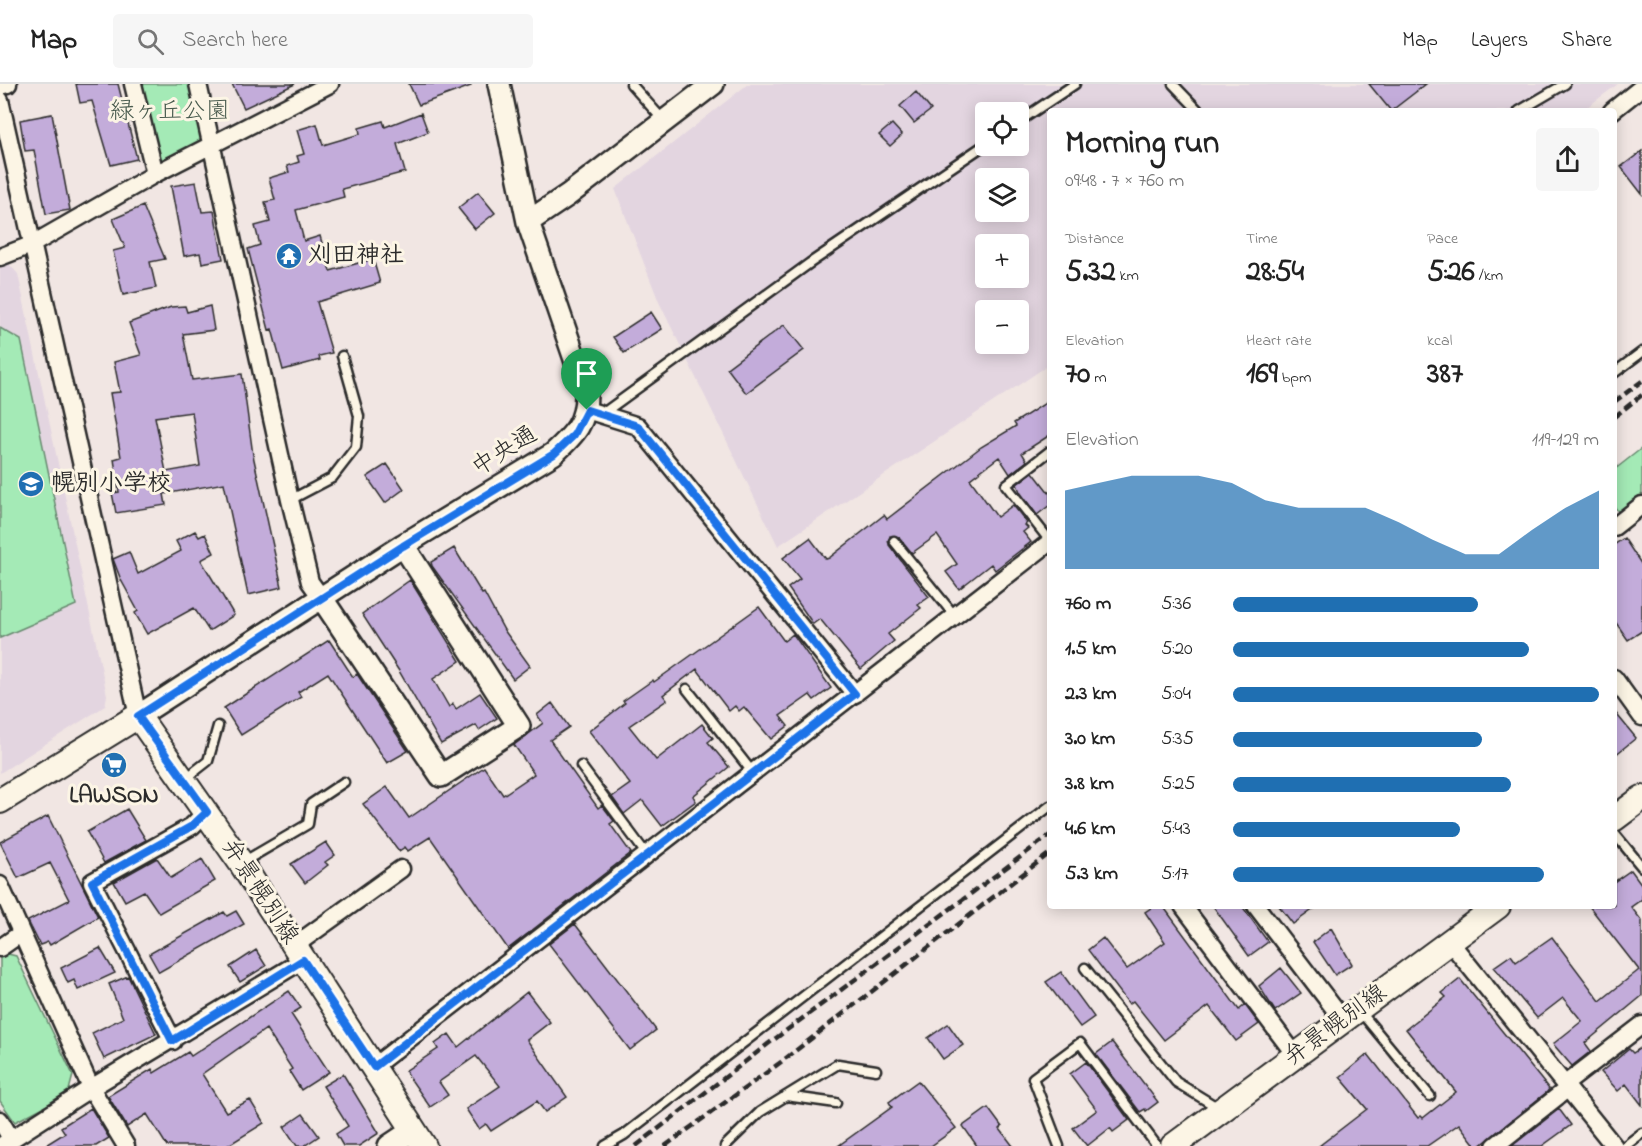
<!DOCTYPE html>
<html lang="en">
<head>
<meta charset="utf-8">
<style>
	body { margin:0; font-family:"Indie Flower","Klee One",sans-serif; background:#f6f6f6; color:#222; height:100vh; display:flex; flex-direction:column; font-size:22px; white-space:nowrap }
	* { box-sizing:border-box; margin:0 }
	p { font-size:20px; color:#767676 }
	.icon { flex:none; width:33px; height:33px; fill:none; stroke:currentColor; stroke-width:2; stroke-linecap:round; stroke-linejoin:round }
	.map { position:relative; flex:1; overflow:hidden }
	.details { position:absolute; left:1047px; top:24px; width:570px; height:801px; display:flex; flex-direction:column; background:#fff; border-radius:6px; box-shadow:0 3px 15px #0003 }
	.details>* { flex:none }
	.tools { position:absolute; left:975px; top:18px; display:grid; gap:12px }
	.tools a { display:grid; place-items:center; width:54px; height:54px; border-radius:6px; background:#fff; box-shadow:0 3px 15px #0003; font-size:30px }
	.pin { position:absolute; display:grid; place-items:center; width:51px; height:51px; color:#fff; margin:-62px -26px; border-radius:50% 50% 50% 0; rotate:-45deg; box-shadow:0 0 6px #0007 }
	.pin .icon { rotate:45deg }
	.round { display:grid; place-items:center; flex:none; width:63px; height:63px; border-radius:6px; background:#f6f6f6 }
	.head { display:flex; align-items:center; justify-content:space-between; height:102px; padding:0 18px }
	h1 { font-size:33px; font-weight:800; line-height:45px }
	.metrics { display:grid; grid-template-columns:repeat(3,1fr); gap:9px; height:102px; padding:6px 18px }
	.metrics div { display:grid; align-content:center }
	.metrics b { font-size:30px; font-weight:800 }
	.metrics small { font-size:16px; font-weight:400 }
	.metrics p { font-size:16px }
	.chart { height:168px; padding:12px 18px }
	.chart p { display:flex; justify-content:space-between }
	.chart svg { width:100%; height:108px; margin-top:6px; fill:#1f6fb2; opacity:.7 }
	ul { padding:0 18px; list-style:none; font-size:20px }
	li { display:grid; grid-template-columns:96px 72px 1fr; align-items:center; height:45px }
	li i { height:15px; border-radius:8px; background:#1f6fb2 }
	header { display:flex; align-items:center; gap:36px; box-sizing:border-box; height:84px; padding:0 30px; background:#fff; border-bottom:2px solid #e0e0e0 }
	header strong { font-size:28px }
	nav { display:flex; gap:33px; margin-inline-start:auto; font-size:21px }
	.search { width:420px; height:54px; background:#f6f6f6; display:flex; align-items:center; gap:15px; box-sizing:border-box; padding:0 21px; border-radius:6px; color:#767676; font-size:22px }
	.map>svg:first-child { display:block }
</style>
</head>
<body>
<header>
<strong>Map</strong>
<div class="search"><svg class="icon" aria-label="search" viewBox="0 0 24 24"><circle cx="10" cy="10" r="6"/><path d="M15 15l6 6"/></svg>Search here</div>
<nav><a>Map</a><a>Layers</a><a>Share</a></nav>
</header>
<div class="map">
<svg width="1642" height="1062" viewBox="0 0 1642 1062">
	<rect width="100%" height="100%" fill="#f1e6e3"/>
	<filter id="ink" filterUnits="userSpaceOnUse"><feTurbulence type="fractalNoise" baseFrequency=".0167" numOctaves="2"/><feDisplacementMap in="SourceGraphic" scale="12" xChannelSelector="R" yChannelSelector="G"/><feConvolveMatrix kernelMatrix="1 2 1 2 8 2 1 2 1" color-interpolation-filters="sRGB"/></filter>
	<g filter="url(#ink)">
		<path fill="#e3d5e0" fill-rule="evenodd" d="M 748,0 L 1618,0 L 1582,27 L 1050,27 L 1050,280 L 778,462 L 659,218 L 615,105 ZM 986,28 L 1018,28 L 1018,62 L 986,62 ZM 986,94 L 1018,94 L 1018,128 L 986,128 ZM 986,160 L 1018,160 L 1018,194 L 986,194 ZM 986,226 L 1018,226 L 1018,260 L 986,260 Z
			M 8,179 L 18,190 L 107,611 L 105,622 L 0,689 L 0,183 Z"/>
		<path fill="#a4eab6" stroke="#688a70" stroke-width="1.5" d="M 137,0 L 190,0 L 202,57 L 155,82 Z
			M 0,244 L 21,256 L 76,521 L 0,554 Z
			M 1642,364 L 1642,411 L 1619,429 L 1614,422 L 1614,386 Z
			M 4,869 L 16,872 L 73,991 L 68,1010 L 15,1038 L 0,1017 L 0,872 Z"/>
		<path fill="#c3acda" stroke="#2b2b2b" stroke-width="1.5" fill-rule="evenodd" d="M 76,0 L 118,0 L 137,75 L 111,81 L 92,17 L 80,19 Z
			M 232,0 L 295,0 L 244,24 Z
			M 409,0 L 471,0 L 471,2 L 419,21 Z
			M 1369,0 L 1426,0 L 1391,27 Z
			M 916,8 L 931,26 L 914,39 L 900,22 Z
			M 421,29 L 428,48 L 397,60 L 405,88 L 342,105 L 344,113 L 296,126 L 304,157 L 320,152 L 330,187 L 373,175 L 380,199 L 317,218 L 332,269 L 319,272 L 320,276 L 283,286 L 272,245 L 269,246 L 248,165 L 260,161 L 255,142 L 270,138 L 265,118 L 275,116 L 269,94 L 289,88 L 287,82 L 299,78 L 297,72 L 304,70 L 297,46 L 317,40 L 323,61 L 360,50 L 359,44 L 383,37 L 385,43 Z
			M 52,30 L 70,126 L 46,130 L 34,66 L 25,67 L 20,36 Z
			M 892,40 L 902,51 L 890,62 L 879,51 Z
			M 1642,67 L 1642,110 L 1621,83 Z
			M 196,98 L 202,128 L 214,127 L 223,175 L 202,179 L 200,169 L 184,172 L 171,102 Z
			M 478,108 L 495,129 L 475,145 L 458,124 Z
			M 143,122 L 165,175 L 150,178 L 156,204 L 123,211 L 113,167 L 125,164 L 113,135 Z
			M 185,222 L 187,228 L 210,222 L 214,246 L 183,250 L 192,296 L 242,290 L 253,371 L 282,503 L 248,511 L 224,399 L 164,410 L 166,421 L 116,429 L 112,409 L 119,408 L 114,375 L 121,373 L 110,309 L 120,308 L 114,278 L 141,271 L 129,239 L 171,223 ZM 192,328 L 200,382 L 166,388 L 155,333 Z
			M 651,228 L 662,245 L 624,269 L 613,253 Z
			M 784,241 L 804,266 L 746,309 L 727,284 Z
			M 1050,316 L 1050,351 L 1022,369 L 1027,377 L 1010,390 L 999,373 L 970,395 L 997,433 L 1013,421 L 1027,439 L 1025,441 L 1028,444 L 1023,448 L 1031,458 L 995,486 L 991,480 L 959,505 L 946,488 L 957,480 L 937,451 L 912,469 L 899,453 L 890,452 L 889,461 L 929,513 L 918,521 L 921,524 L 888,550 L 894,557 L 861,585 L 820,535 L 813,540 L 802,524 L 788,504 L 800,495 L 783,474 L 810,454 L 826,475 L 829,474 L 884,431 L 887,435 L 981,363 L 1016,342 L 1014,339 Z
			M 387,380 L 404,405 L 385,419 L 367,393 Z
			M 1033,388 L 1050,410 L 1050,421 L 1037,431 L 1020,408 L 1017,400 Z
			M 195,447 L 199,453 L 205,450 L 214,469 L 201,476 L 234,531 L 209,547 L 194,524 L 147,550 L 135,529 L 138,527 L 121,496 L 113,475 L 129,468 L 138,490 L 181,467 L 176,457 Z
			M 1624,454 L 1642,481 L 1642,547 L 1628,556 L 1614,536 L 1614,461 Z
			M 454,464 L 482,510 L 484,509 L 504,546 L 530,582 L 513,595 L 432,482 L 431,478 Z
			M 410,496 L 460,577 L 433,595 L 449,623 L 453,620 L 456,625 L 480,609 L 497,634 L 479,646 L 476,641 L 441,660 L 399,587 L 362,530 Z
			M 759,523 L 784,557 L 793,550 L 831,604 L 814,616 L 810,611 L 780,632 L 788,642 L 771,655 L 744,623 L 739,627 L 735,622 L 729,627 L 697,585 L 663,611 L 667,616 L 629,642 L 656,676 L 702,640 L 713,654 L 708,658 L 729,683 L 693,712 L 696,717 L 662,742 L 642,716 L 624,730 L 612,713 L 630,700 L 589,647 L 625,619 L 623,617 L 653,596 L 654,598 Z
			M 329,556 L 353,593 L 357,590 L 408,667 L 387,679 L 328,589 L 298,608 L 301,613 L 241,651 L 224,624 Z
			M 552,619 L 569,643 L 550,656 L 598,724 L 602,721 L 614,737 L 610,740 L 631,769 L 508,865 L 430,753 L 408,767 L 405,763 L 399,767 L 363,720 L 387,703 L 409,734 L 484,683 L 503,711 L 534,690 L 514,661 L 543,639 L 537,631 Z
			M 1614,627 L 1636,654 L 1614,672 Z
			M 127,725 L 146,756 L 104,779 L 87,748 Z
			M 48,732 L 98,833 L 50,861 L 48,858 L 40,861 L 28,837 L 69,816 L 50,779 L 18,794 L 0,758 Z
			M 326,758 L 335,771 L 325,778 L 328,781 L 305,799 L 291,780 Z
			M 157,774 L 171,794 L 202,775 L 215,797 L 159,829 L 144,807 L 125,817 L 114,798 Z
			M 1631,786 L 1642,801 L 1642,815 L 1631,823 L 1642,837 L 1642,912 L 1585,959 L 1591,967 L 1572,982 L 1553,960 L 1582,937 L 1563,914 L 1537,934 L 1494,883 L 1511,871 L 1516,878 L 1552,853 L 1600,917 L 1639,886 L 1589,822 L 1614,822 L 1614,798 Z
			M 1154,822 L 1163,822 L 1239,926 L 1245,921 L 1259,940 L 1236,957 L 1209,922 L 1164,956 L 1133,917 L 1129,920 L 1088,866 L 1103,854 L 1127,885 L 1165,858 L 1145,828 Z
			M 1213,822 L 1242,822 L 1268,858 L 1249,872 Z
			M 1279,822 L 1318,822 L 1293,840 Z
			M 236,827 L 244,840 L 159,888 L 149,870 L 224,828 L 227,832 Z
			M 575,840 L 656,946 L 630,966 L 549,860 Z
			M 1331,844 L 1352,880 L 1335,891 L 1313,858 Z
			M 100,864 L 115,889 L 78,906 L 74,896 L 68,899 L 61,884 Z
			M 256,866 L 266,882 L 240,898 L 230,883 Z
			M 1281,884 L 1301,909 L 1275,927 L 1259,902 Z
			M 1061,888 L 1094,933 L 1080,943 L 1046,898 Z
			M 128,892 L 156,950 L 104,975 L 92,949 L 123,934 L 109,900 Z
			M 1460,895 L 1549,1005 L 1547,1008 L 1480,1062 L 1476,1062 L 1459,1040 L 1427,1062 L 1319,1062 L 1367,1025 L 1340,993 L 1368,970 L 1418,1034 L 1421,1032 L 1423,1034 L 1456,1008 L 1406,945 L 1446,913 L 1442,909 Z
			M 289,907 L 301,924 L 291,930 L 329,988 L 301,1006 L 289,987 L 292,985 L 266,945 L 202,990 L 226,1028 L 250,1016 L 264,1039 L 227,1062 L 167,1062 L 147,1030 L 127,1043 L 108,1012 L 152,985 L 154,989 L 188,968 L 191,972 Z
			M 527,908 L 550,938 L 527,956 L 567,1013 L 545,1028 L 537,1017 L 491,1047 L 486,1040 L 479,1045 L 466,1025 L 500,1002 L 476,972 L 439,998 L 448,1011 L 430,1023 L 405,987 L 438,965 L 435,960 L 449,950 L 458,963 Z
			M 948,940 L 963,961 L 943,975 L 928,954 Z
			M 1112,958 L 1158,1018 L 1146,1027 L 1145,1025 L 1140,1028 L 1096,970 Z
			M 1642,963 L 1642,1021 L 1626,1000 L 1618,1007 L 1601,988 L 1629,965 L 1633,969 Z
			M 1086,978 L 1129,1036 L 1113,1048 L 1110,1044 L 1087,1062 L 1073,1044 L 1097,1026 L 1070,990 Z
			M 343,990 L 379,1049 L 359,1062 L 343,1062 L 336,1050 L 348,1042 L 323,1002 Z
			M 918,997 L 956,1044 L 931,1062 L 838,1062 L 892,1023 L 889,1018 Z
			M 91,1024 L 109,1054 L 96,1062 L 44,1062 L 65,1049 L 61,1043 Z
			M 988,1024 L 1002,1043 L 1000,1045 L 1013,1062 L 977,1062 L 963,1042 Z
			M 1559,1025 L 1571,1041 L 1542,1062 L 1512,1062 Z
			M 303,1030 L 319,1052 L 304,1062 L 297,1062 L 284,1043 Z"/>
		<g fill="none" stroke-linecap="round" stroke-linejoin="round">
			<g stroke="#2b2b2b" stroke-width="13">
				<path id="service" d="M 631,0 L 664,37
					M 1173,0 L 1199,27
					M 1519,27 L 1565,0
					M 1018,38 L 1075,0
					M 1614,289 L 1642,268
					M 602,330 L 810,179 L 986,60
					M 1050,367 L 1006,401 L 1050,457
					M 290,416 L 332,394 L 356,363 L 359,332 L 342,272
					M 894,457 L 954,531
					M 687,605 L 753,689
					M 581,682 L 647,771
					M 185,695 L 208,677 L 218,642
					M 1614,749 L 1642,783
					M 243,778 L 308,740 L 311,720 L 344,698
					M 1085,884 L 1176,998 L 1220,1025
					M 1359,926 L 1430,1012
					M 786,1012 L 836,1019
					M 605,1062 L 624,1051 L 1050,722
					M 725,1062 L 760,1028 L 838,980 L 876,986
					M 1059,1062 L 1033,994 L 1080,959 L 1157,1062
					M 1625,1062 L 1642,1049"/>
			</g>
			<g stroke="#2b2b2b" stroke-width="21">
				<path id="minor" d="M 133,0 L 155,90
					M 198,0 L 290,416 L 310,498 L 323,516
					M 0,2 L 8,0
					M 0,16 L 138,632
					M 1612,27 L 1642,3
					M 0,173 L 31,161 L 155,90 L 330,0
					M 587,326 L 638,342 L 855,610
					M 1614,443 L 1642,421
					M 1614,594 L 1642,633
					M 0,801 L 91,1004 L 126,1062
					M 1183,822 L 1296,972
					M 1256,822 L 1343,936
					M 1450,858 L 1614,1062
					M 294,862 L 401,785
					M 0,864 L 20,850
					M 173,957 L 92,798 L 192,742 L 206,728
					M 373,983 L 1050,458
					M 1564,1001 L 1642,941
					M 0,1036 L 12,1056
					M 1,1062 L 91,1004 L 303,876
					M 1495,1062 L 1567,1005"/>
			</g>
			<g stroke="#2b2b2b" stroke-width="26">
				<path id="tertiary" d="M 528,138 L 568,111 L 713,0
					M 323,516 L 441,692 L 519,642 L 403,461
					M 138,632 L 403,461 L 553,370 C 575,350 587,338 586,307 L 528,138 L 499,0
					M 389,1062 L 413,1046"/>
			</g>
			<g stroke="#2b2b2b" stroke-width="28">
				<path id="secondary" d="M 0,717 L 138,632 L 241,779 L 424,1062
					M 1614,735 L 1642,714
					M 1173,1062 L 1498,822"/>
			</g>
			<use href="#service" stroke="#fcf5e5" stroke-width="8"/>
			<use href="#minor" stroke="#fcf5e5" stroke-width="16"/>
			<use href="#tertiary" stroke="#fcf5e5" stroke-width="21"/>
			<use href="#secondary" stroke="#fcf5e5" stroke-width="24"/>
			<path stroke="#2b2b2b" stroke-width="4.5" stroke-dasharray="9 4.5" stroke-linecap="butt" d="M 1614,318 L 1642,297
				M 1614,333 L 1642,311
				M 636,1062 L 768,960 L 1050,751
				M 665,1062 L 781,978 L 1050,769"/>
		</g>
	</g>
	<g fill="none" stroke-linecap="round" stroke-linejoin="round" filter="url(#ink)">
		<g stroke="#fff" stroke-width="12">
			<path id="route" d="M 587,326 L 638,342 L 855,610 L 374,983 L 303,876 L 172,957 L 92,798 L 192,742 L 207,728 L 138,632 L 403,462 L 554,370 L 574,351 Z"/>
		</g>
		<use href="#route" stroke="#1a73e8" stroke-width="8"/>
	</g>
	<defs>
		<g id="temple-disc" transform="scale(1.35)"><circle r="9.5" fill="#1f6fb2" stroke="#fcf5e5"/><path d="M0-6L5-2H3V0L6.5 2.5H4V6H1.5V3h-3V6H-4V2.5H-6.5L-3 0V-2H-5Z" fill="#fff"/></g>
		<g id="school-disc" transform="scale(1.35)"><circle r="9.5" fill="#1f6fb2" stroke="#fcf5e5"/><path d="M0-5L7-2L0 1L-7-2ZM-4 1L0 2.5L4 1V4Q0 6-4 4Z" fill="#fff"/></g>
		<g id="supermarket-disc" transform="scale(1.35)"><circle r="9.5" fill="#1f6fb2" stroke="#fcf5e5"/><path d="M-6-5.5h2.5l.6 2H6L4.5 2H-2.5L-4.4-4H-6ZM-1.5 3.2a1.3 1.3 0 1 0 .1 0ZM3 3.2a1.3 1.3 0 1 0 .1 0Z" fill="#fff"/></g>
	</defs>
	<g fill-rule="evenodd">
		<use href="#temple-disc" x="289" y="172"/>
		<use href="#school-disc" x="31" y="400"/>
		<use href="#supermarket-disc" x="114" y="681"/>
	</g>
	<g text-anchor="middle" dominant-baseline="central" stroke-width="6" stroke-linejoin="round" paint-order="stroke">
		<g font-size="24" fill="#495b4e" stroke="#fcf5e5">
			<text x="170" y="28">緑ヶ丘公園</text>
		</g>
		<g font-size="24" font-weight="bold" fill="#2b2b2b" stroke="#fcf5e5" text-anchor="start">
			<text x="308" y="172">刈田神社</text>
			<text x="51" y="400">幌別小学校</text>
			<text x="114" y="712" text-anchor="middle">LAWSON</text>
		</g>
		<g font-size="24" fill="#2b2b2b" stroke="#fcf5e5">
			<text transform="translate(505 368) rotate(-32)">中央通</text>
			<text transform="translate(259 808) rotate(57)">弁景幌別線</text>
			<text transform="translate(1336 942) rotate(-36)">弁景幌別線</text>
		</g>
	</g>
</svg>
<div class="tools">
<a><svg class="icon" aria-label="locate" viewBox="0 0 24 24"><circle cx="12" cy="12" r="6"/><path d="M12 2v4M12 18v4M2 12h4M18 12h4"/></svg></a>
<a><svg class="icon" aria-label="layers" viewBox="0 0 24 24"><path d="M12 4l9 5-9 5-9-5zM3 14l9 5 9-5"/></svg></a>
<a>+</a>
<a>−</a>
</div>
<div class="pin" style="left:587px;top:326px;background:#1e9e55"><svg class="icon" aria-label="arrive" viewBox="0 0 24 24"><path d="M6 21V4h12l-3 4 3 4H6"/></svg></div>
<section class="details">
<div class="head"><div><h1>Morning run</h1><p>09:48 · 7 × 760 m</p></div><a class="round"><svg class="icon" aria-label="share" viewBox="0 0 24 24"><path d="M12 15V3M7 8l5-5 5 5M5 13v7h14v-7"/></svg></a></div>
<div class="metrics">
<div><p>Distance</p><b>5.32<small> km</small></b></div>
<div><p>Time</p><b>28:54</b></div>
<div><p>Pace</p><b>5:26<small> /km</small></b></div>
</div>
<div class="metrics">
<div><p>Elevation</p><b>70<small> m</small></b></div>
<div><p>Heart rate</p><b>169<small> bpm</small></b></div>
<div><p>kcal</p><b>387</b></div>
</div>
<div class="chart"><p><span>Elevation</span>119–129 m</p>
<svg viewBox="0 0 160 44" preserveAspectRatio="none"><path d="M0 44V12L10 9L20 6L30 6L40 6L50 9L60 16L70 19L80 19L90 19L100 25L110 32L120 38L130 38L140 28L150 19L160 12V44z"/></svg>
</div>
<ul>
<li><b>760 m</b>5:36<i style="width:67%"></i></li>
<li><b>1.5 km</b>5:20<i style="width:81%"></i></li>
<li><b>2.3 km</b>5:04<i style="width:100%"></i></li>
<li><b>3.0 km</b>5:35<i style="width:68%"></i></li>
<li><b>3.8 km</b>5:25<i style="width:76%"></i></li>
<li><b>4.6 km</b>5:43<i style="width:62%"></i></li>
<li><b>5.3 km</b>5:17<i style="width:85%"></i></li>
</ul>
</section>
</div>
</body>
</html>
